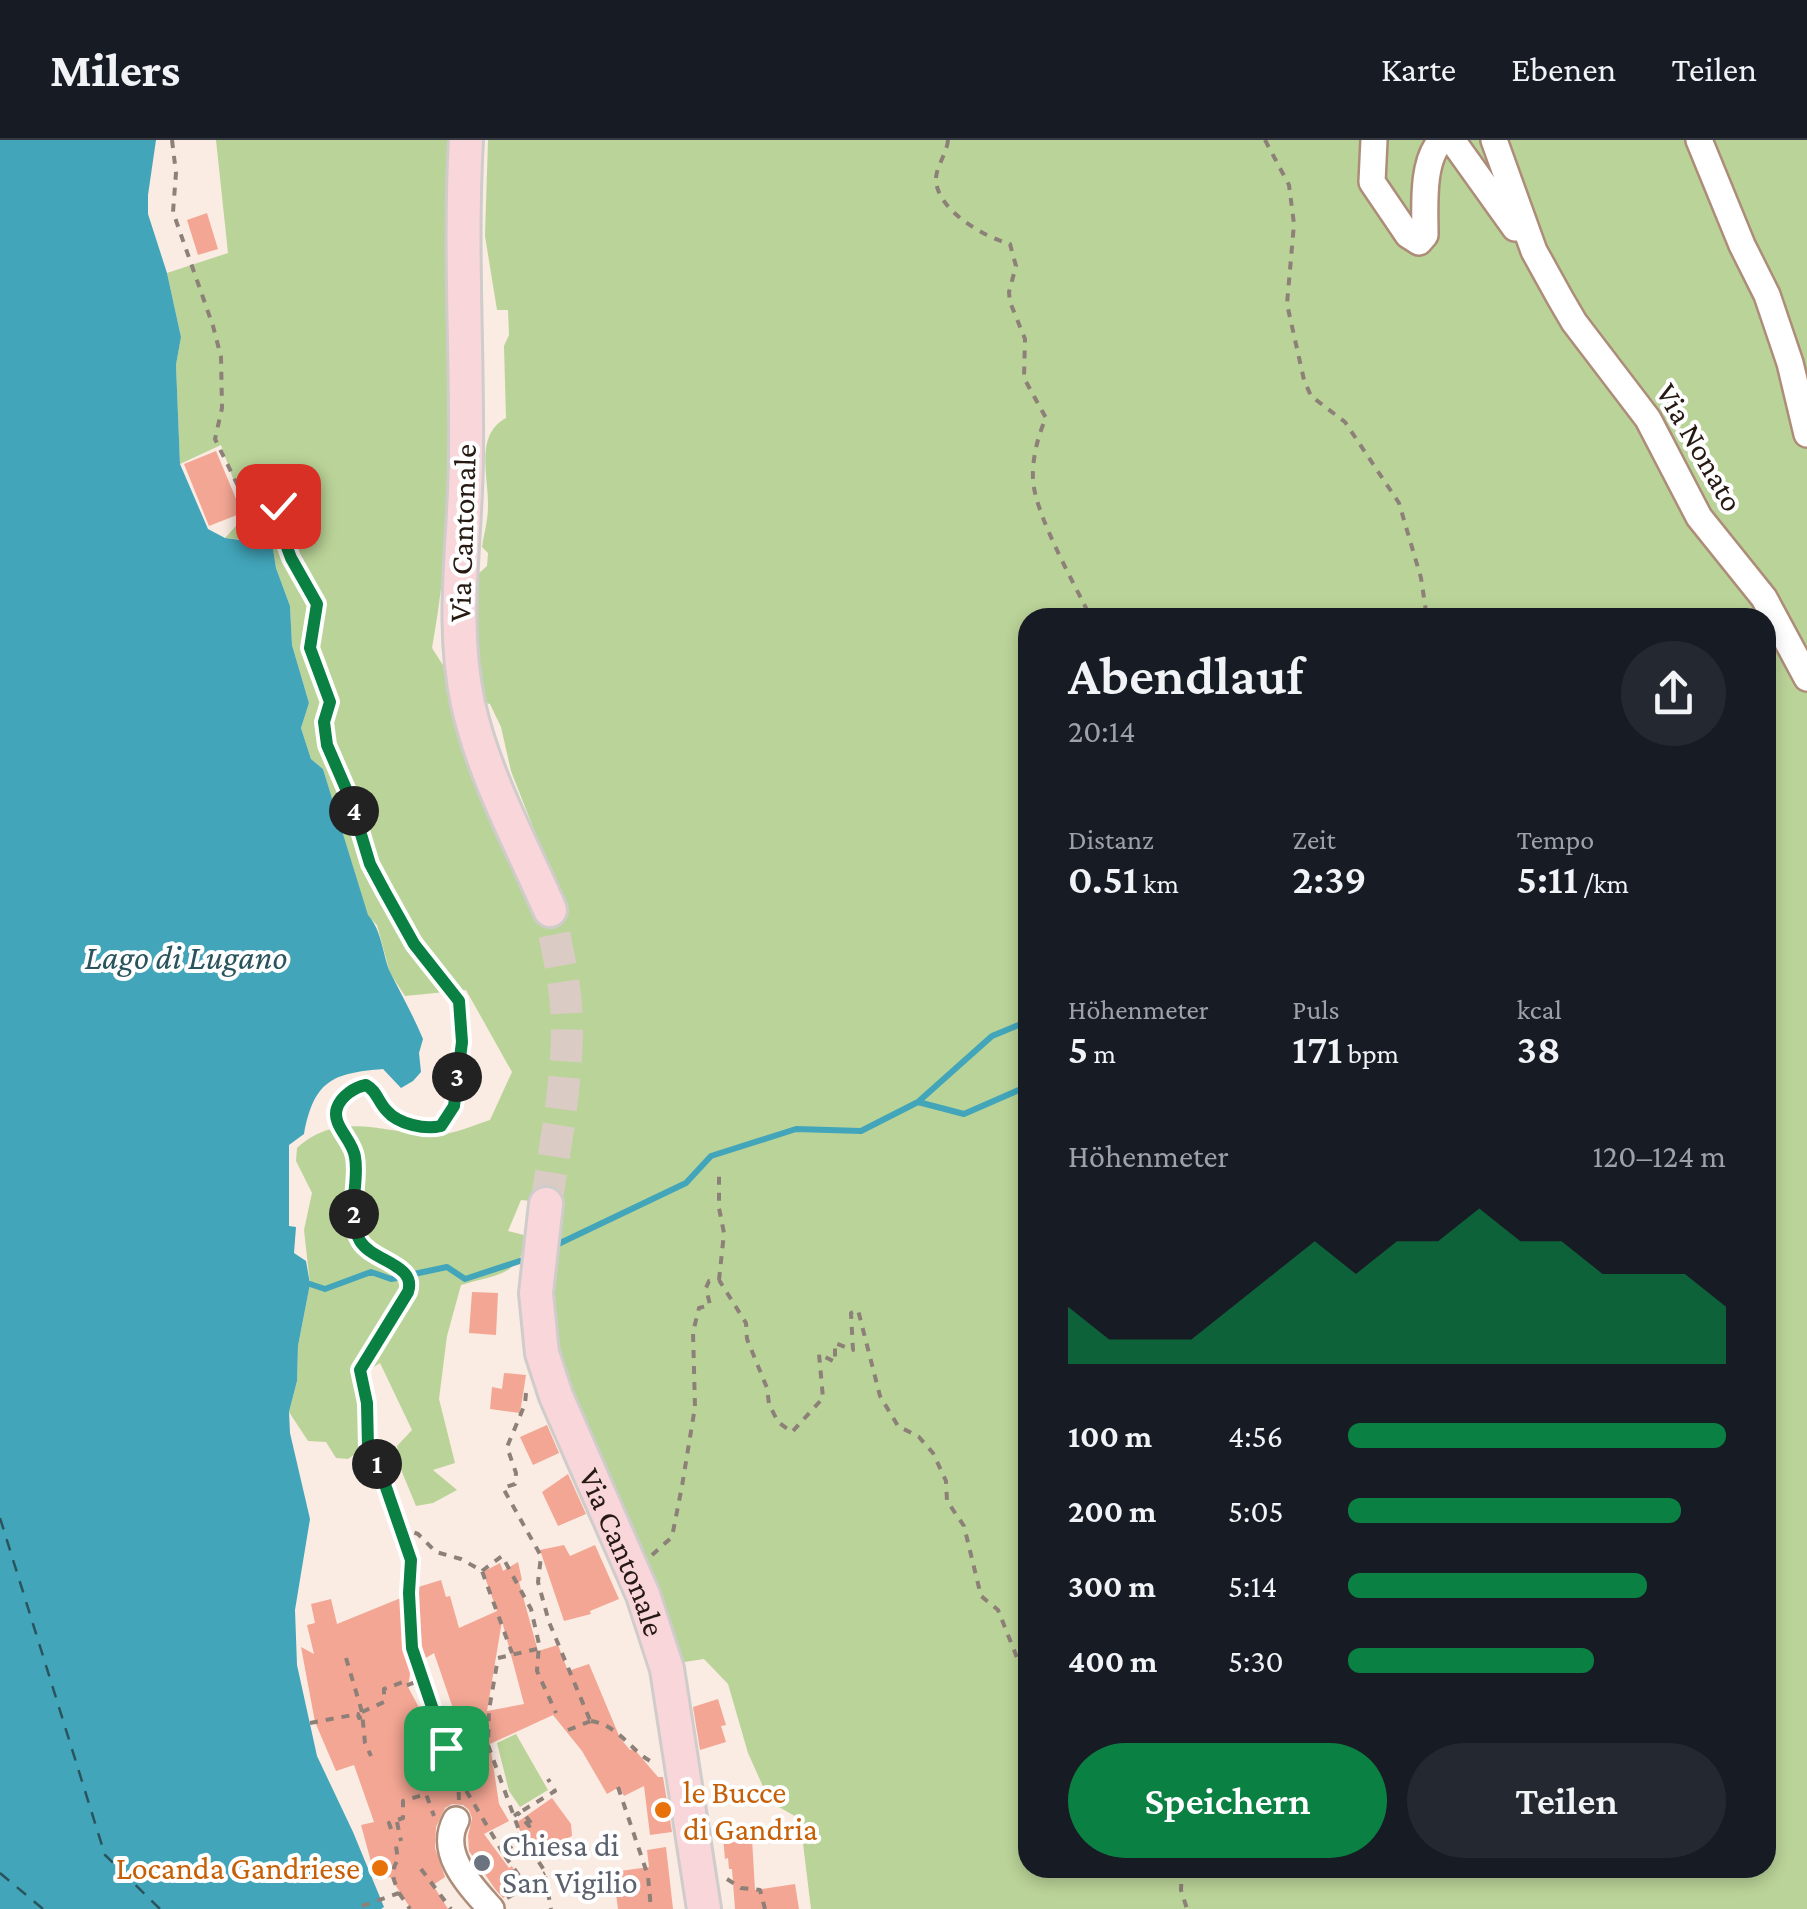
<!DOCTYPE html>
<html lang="de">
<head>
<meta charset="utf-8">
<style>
	body { margin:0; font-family:"Crimson Pro",serif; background:#242831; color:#f1f3f6; height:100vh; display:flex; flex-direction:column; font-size:38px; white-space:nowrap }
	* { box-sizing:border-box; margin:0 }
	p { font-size:32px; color:#9ea1a6 }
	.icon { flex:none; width:55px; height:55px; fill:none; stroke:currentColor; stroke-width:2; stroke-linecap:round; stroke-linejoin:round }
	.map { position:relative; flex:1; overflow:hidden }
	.drawer { position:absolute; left:1018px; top:468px; width:758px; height:1270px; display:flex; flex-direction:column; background:#171b24; border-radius:30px; box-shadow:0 5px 15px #0003 }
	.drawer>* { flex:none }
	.pin { position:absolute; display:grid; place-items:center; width:85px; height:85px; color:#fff; margin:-42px; border-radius:20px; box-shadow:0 5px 15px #0006 }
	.km { position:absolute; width:50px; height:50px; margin:-25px; border-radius:50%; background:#222; color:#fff; font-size:28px; line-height:50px; text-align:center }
	.round { display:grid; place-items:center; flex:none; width:105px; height:105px; border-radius:52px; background:#242831 }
	.head { display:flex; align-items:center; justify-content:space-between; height:170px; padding:0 50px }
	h1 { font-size:55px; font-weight:600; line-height:75px }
	.metrics { display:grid; grid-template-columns:repeat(3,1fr); gap:15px; height:170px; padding:10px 50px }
	.metrics div { display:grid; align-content:center }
	.metrics b { font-size:42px; font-weight:600 }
	.metrics small { font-size:28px; font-weight:400 }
	.metrics p { font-size:28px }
	.chart { height:280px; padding:20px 50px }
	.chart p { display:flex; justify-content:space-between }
	.chart svg { width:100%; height:180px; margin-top:10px; fill:#0b8043; opacity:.7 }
	.action { display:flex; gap:20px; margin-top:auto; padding:20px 50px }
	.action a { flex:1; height:115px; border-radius:60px; background:#0b8043; color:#fff; font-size:40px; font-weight:600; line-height:115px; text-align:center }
	.action a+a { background:#242831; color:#f1f3f6 }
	ul { padding:0 50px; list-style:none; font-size:32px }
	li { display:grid; grid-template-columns:160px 120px 1fr; align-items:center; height:75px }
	li i { height:25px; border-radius:12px; background:#0b8043 }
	header { display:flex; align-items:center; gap:60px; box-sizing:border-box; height:140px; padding:0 50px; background:#171b24; border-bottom:2px solid #363941 }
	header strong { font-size:48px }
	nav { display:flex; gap:55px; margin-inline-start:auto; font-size:35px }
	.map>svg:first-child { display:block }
</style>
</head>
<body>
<header>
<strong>Milers</strong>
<nav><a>Karte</a><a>Ebenen</a><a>Teilen</a></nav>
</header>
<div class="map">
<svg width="1807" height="1769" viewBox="0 0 1807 1769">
	<rect width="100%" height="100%" fill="#faece3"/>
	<path fill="#bad398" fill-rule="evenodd" d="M 216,0 L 451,0 C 452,169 462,341 432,508 L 448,533 L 563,764 L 511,631 L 501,587 L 490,564 L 478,561 L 474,468 L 478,434 L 487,426 L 488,413 L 482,407 C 484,394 488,380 488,367 C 489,337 474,295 506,278 L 504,206 L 509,195 L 508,170 L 497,170 L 485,96 L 488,0 L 1807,0 L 1807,1769 L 811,1769 L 800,1679 L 770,1662 L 748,1613 L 728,1544 L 704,1519 L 678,1523 L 564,1239 C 555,1201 548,1160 553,1120 C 555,1101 561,1083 562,1064 L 521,1060 L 508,1091 L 528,1096 C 519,1137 497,1134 461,1145 L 447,1196 L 439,1259 L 455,1323 L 433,1330 L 457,1350 L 433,1363 L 416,1366 L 402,1332 L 397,1306 L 412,1290 L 380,1223 L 356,1238 L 363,1283 L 358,1312 L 348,1319 L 336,1318 L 326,1302 L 308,1301 L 289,1272 L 297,1241 L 298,1206 L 310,1144 L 304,1090 L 312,1053 L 296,1021 L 297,1008 C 339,969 387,994 436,995 C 452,995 474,985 490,980 L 512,932 L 466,850 L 405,856 L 390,833 L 377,785 L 368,776 L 323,629 L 311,619 L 301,588 L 309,563 L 292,505 L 290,466 L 276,428 L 272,403 L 225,398 L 246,375 L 221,305 L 180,324 L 176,225 L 181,197 L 167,133 L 228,113 ZM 1028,478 L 1765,478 L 1765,1728 L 1028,1728 Z
		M 516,1594 L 548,1650 L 520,1667 L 509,1651 L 497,1603 Z"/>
	<path fill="#42a5ba" d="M 0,0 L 156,0 L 148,55 L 148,74 L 167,133 L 181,197 L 176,225 L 180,324 L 208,389 L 225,398 L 248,401 L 257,395 L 272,403 L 276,428 L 290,466 L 292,505 L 309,563 L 301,588 L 311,619 L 323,629 L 368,775 C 383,792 382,815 391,834 C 402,856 414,877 423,899 L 419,913 L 421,932 L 413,941 L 401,948 L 383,929 C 332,933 314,941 304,994 L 289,1005 L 289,1086 L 296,1087 L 294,1113 L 306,1121 L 310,1144 L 298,1206 L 297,1241 L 289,1272 L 290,1293 L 310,1379 L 295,1470 L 297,1525 L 317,1616 L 353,1692 L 384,1767 L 381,1769 L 0,1769 Z"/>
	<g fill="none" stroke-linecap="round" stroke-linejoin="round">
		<path stroke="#42a5ba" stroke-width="6" d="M 918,962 L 964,974 L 1028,946
			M 554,1106 L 686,1043 L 711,1016 L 796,989 L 861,991 L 918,962 L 992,896 L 1028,881
			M 414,1134 L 447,1127 L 465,1139 L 529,1118
			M 310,1144 L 325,1149 L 371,1132 L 391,1139 L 403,1137"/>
		<path stroke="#29545d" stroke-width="2.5" stroke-dasharray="12 10" stroke-linecap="butt" d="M 0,1378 L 105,1715 L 160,1769
			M 0,1733 L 43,1769"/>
	</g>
	<path fill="#f3a693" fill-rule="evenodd" d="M 207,73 L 218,109 L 198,115 L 187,80 Z
		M 216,311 L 242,373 L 209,386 L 184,324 Z
		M 472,1152 L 498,1153 L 496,1195 L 469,1193 Z
		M 504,1233 L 526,1235 L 520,1273 L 490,1269 L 492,1247 L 502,1249 Z
		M 547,1285 L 559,1313 L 533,1325 L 520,1297 Z
		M 568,1334 L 586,1374 L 558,1386 L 542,1352 Z
		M 564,1405 L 570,1416 L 595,1405 L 619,1459 L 590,1471 L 591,1474 L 564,1481 L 540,1410 Z
		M 518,1422 L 522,1440 L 519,1442 L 538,1511 L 558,1505 L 568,1531 L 589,1524 L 620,1598 L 630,1610 L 634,1609 L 658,1637 L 663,1637 L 672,1692 L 650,1695 L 644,1646 L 624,1656 L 619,1647 L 607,1654 L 582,1611 L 553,1575 L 490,1604 L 499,1664 L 509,1681 L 484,1694 L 509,1728 L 512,1726 L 523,1746 L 503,1758 L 495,1749 L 469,1711 L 468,1696 L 472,1678 L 469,1670 L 463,1665 L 452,1664 L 445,1668 L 436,1687 L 435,1708 L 445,1737 L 433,1745 L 448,1769 L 411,1769 L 390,1737 L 376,1740 L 361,1685 L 374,1682 L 354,1625 L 336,1631 L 315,1582 L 301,1507 L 314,1514 L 307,1485 L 315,1483 L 311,1464 L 331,1459 L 337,1484 L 413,1453 L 412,1449 L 441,1440 L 446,1457 L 450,1456 L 459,1488 L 497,1471 L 483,1432 L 500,1423 L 503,1431 ZM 502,1481 L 524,1564 L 487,1571 ZM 434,1513 L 456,1577 L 430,1588 L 408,1547 L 411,1527 Z
		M 718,1559 L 726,1585 L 721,1586 L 726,1602 L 700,1610 L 693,1567 Z
		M 552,1658 L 571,1684 L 572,1696 L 533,1715 L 516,1683 Z
		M 742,1695 L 742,1699 L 752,1699 L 755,1750 L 795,1744 L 799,1769 L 735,1769 L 732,1729 L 729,1729 L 728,1718 L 725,1719 L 723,1697 Z
		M 666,1707 L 673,1769 L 618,1769 L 613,1732 L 649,1727 L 647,1710 Z"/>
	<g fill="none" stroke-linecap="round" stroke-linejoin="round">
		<path stroke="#daccc4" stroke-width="32" stroke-dasharray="32 16" stroke-linecap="butt" d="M 546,1064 C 555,1007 566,951 567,893 C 568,852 557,811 550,770"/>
		<g stroke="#ad8d79" stroke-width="30">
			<path id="minor" d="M 1374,0 L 1372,42 L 1408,95 L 1419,102 L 1425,95 C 1425,68 1421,20 1442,0
				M 1452,0 L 1515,88
				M 1494,0 L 1534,111 L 1560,158 L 1574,182 L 1648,279 L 1699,377 L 1764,458 L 1807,538
				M 1699,0 L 1742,105 L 1767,155 L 1790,223 L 1807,294
				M 456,1680 C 438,1713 469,1744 491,1769"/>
		</g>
		<g stroke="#cfcccb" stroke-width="38">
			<g id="major">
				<path d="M 466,0 C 460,104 467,209 466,313 C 466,398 450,479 468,564 C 484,636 521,703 550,770"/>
				<path id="s1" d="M 546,1064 L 536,1153 L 542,1213 L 556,1256 L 643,1455 L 667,1529 L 704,1769"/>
			</g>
		</g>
		<path stroke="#8d8078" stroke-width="4" stroke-dasharray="8 8" stroke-linecap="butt" d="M 172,0 L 176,33 L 173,72 L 213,186 L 221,217 L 222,268 L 215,299 L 244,358 L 270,358 L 278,366 L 282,394 L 291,418 L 317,464 L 310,508 L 329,562 L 324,582 L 327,605 L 350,659 L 370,724 L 415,804 L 459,861 L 462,902 L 454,965 L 441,986 C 425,990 398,984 387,971 C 379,962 377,951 367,945 C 355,947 341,956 337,968 C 331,985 353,1000 355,1017 C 360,1044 345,1075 360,1101 C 373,1122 418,1124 408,1152 L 360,1229 L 367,1263 L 368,1308 L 380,1330 L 411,1421 L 412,1508 L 421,1540 L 446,1608
			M 948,0 C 947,13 937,25 936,38 C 935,69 984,97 1010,104 L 1016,126 L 1009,152 L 1010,162 L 1025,199 L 1024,238 L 1046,278 C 1038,295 1032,319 1033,339 C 1034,373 1075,445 1091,478
			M 1265,0 L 1289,45 L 1294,84 L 1287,164 L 1304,240 L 1311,256 L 1345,282 L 1399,363 L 1421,438 L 1427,478
			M 719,1140 L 724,1093 L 719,1068 L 719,1030
			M 526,1253 L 525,1264 L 507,1307 L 516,1333 L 515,1344 L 503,1348 L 541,1416 L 538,1442 L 549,1482 L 592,1585
			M 406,1398 L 407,1390 L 418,1394 L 436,1412 L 461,1419 L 482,1431 L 512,1513
			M 652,1415 L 672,1397 L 682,1346 L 695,1267 L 693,1192 L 699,1168 L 710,1165 L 706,1148 L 709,1141 L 719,1140 L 746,1183 L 747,1199 L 767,1248 L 769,1264 L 778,1282 L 792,1292 L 823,1258 L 819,1214 L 835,1222 L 835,1203 L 853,1210 L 851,1173 L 858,1170 L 880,1256 L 898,1286 L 919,1297 L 933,1313 L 946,1341 L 947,1361 L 964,1386 L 981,1456 L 998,1470 L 1028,1545
			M 482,1431 L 502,1416 L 531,1469 L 539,1504 L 537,1531 L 556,1573
			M 537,1509 L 498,1518 L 489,1570 L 488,1605 L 520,1693 L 544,1730 L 551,1769
			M 346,1518 L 362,1572 L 365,1603 L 371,1616
			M 362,1572 L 384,1562 L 384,1549 L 403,1542 L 405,1546 L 421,1540
			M 591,1581 C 620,1585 632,1614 656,1624
			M 310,1583 L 358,1574 L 359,1578 L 362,1577
			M 568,1590 L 591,1581
			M 458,1636 L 459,1661
			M 458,1637 L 505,1716 L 520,1693
			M 618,1647 L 648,1736 L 651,1769
			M 514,1676 L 518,1673 L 529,1686 L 532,1684
			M 397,1682 L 401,1701
			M 531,1683 L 522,1671 L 555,1651 L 548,1639
			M 391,1689 L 389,1683 L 403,1678 L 403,1661 L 426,1654 L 434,1676
			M 505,1716 L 525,1744
			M 1182,1728 L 1181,1750 L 1187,1769
			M 421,1729 L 451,1769
			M 727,1739 L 741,1748 L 760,1750 L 765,1769
			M 399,1753 L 410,1769
			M 507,1758 L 526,1747 L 525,1744 L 530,1740 L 536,1749 L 543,1746 L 541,1735 L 545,1733
			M 362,1766 L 399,1753 C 394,1740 389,1733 398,1720 L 396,1706"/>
		<use href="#minor" stroke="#fff" stroke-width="25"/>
		<use href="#major" stroke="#f8d6da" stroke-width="32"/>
	</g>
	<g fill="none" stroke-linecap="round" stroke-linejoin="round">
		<g stroke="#fff" stroke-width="20">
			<path id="route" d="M 278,366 L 282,394 L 291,418 L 317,464 L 310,508 L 330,562 L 324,582 L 327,605 L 350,658 L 370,724 L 385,752 L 414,804 L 459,861 L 462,902 L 454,966 L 441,986 C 425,990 398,984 387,971 C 378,962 377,951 366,945 C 355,947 341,956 337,968 C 331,985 353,1000 355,1017 C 360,1044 345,1075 360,1101 C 373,1122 417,1124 408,1152 L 360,1230 L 367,1263 L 368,1308 L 380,1330 L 411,1420 L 409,1453 L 412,1508 L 446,1608"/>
		</g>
		<use href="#route" stroke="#0b8043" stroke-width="12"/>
	</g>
	<g fill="#e8710a" stroke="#fff" stroke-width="4">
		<circle cx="663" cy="1670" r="10"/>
		<circle cx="380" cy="1728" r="10"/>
	</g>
	<circle fill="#6b7280" stroke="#fff" stroke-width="4" cx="482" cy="1723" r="10"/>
	<g text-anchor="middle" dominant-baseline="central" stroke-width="8" stroke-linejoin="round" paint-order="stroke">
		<g font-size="32" fill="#261912" stroke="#fff">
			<text transform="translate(1700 307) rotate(60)">Via Nonato</text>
			<text transform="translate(462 393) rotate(-88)">Via Cantonale</text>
			<text stroke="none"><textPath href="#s1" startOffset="365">Via Cantonale</textPath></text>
		</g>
		<g font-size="32" fill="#c56008" stroke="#fff" text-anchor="start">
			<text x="683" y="1652">le Bucce<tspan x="683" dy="37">di Gandria</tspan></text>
			<text x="360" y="1728" text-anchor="end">Locanda Gandriese</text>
		</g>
		<g font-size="32" fill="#5b616d" stroke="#fff" text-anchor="start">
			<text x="502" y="1705">Chiesa di<tspan x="502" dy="37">San Vigilio</tspan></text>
		</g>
		<g font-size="35" font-style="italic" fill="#29545d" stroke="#fff">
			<text x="186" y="817">Lago di Lugano</text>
		</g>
	</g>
</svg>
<div class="pin" style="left:446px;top:1608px;background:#1e9e55"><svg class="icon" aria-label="arrive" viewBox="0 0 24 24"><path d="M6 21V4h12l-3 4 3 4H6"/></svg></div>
<div class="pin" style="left:278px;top:366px;background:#d93025"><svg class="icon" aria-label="check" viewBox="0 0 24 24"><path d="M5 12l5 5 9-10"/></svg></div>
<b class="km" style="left:377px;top:1324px">1</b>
<b class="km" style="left:354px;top:1074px">2</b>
<b class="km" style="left:457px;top:937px">3</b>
<b class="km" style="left:354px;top:671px">4</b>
<section class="drawer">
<div class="head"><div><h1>Abendlauf</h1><p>20:14</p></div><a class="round"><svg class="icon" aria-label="share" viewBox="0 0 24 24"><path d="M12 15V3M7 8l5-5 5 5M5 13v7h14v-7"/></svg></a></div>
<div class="metrics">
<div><p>Distanz</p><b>0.51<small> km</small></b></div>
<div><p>Zeit</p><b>2:39</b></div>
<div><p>Tempo</p><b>5:11<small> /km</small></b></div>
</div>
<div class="metrics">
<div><p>Höhenmeter</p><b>5<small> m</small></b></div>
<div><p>Puls</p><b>171<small> bpm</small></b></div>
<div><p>kcal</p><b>38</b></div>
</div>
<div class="chart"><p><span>Höhenmeter</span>120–124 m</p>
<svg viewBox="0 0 160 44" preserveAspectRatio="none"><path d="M0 44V30L10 38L20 38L30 38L40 30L50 22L60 14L70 22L80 14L90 14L100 6L110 14L120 14L130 22L140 22L150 22L160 30V44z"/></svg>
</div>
<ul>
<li><b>100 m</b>4:56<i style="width:100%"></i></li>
<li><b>200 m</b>5:05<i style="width:88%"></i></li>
<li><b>300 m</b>5:14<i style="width:79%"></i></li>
<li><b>400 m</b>5:30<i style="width:65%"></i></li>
</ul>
<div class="action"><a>Speichern</a><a>Teilen</a></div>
</section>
</div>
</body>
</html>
